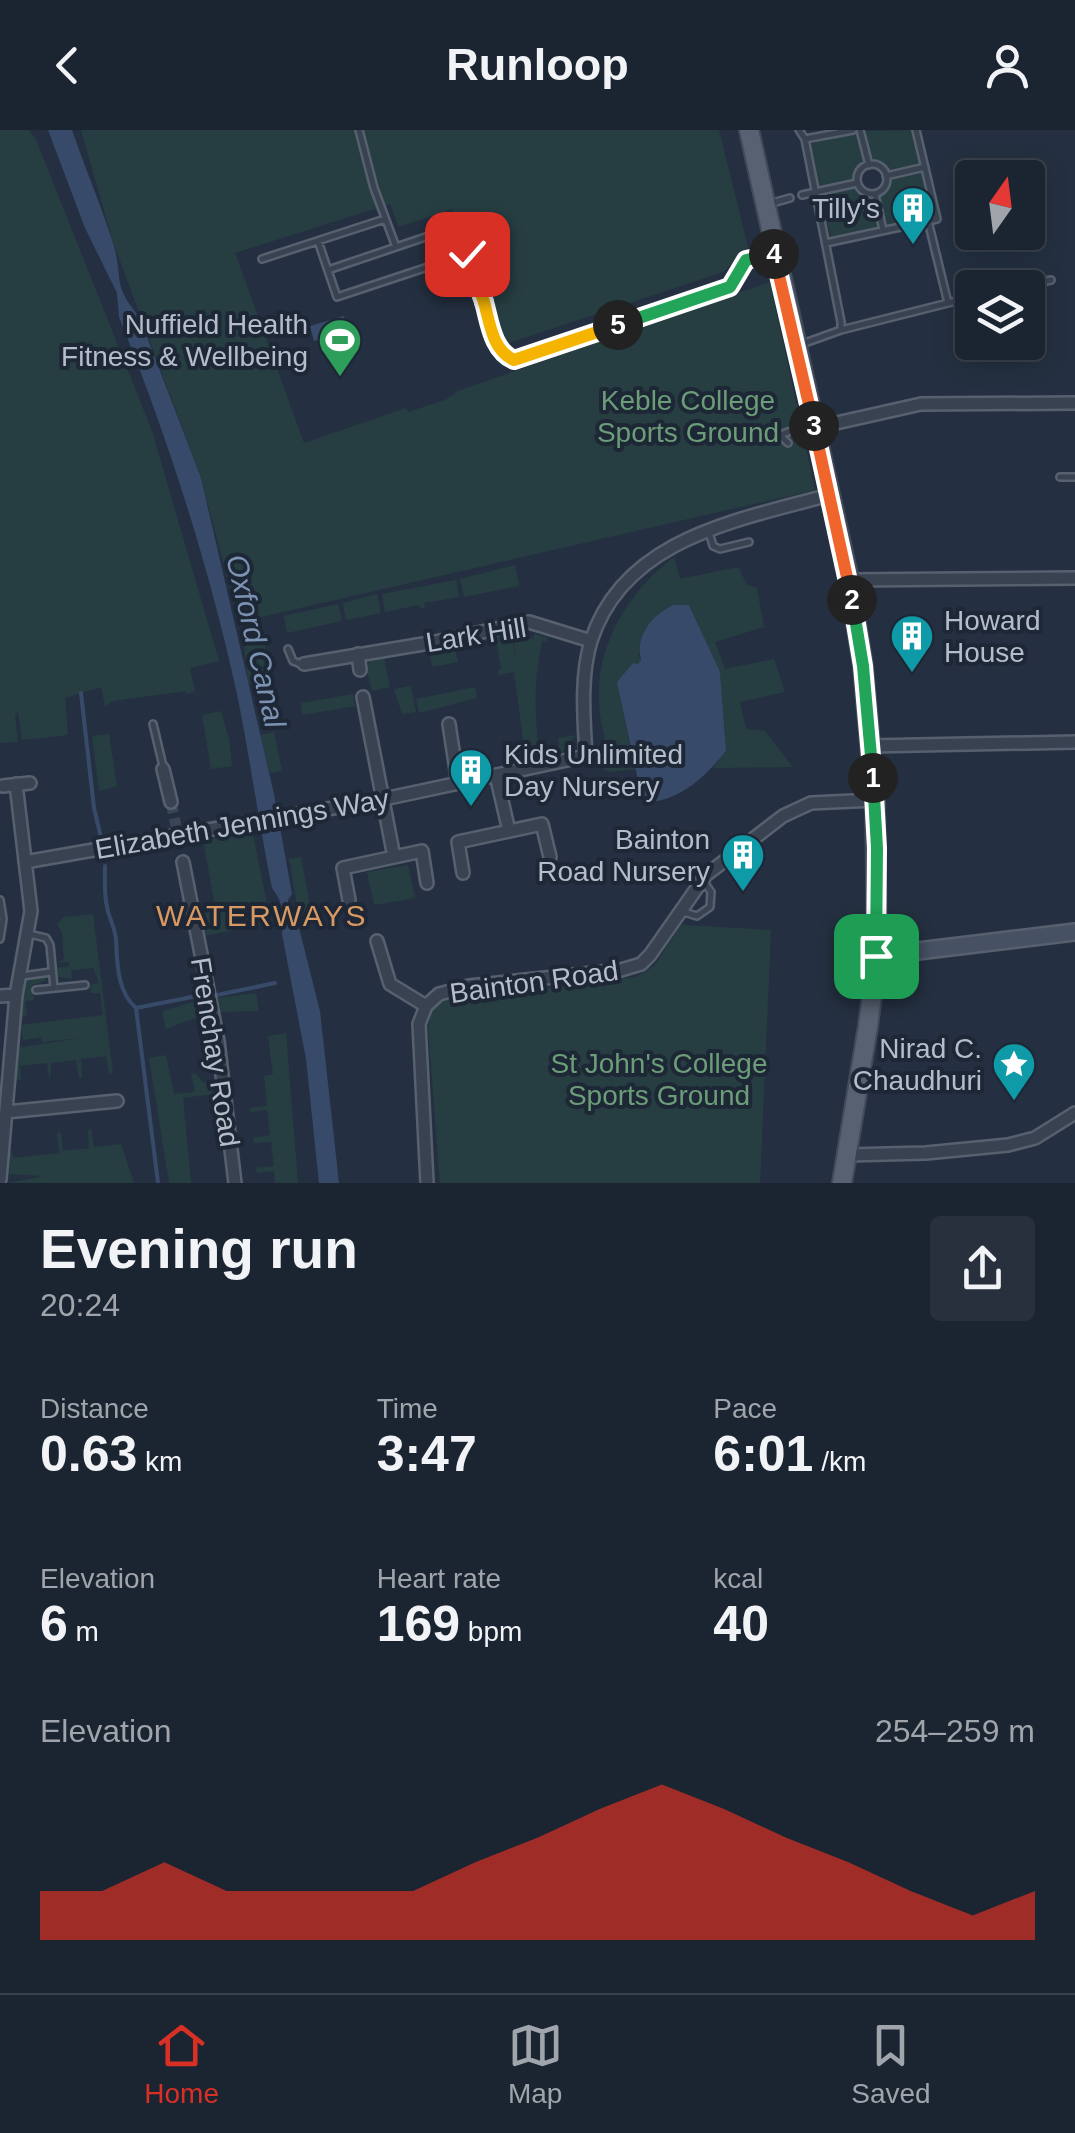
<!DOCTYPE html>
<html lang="en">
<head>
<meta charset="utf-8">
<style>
	body { margin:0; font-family:Helvetica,sans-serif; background:#28303d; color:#f1f3f6; height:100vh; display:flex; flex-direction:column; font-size:38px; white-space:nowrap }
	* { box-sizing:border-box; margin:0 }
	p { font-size:32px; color:#a0a4ab }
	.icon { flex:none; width:55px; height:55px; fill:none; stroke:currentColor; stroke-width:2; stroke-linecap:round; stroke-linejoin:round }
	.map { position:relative; height:1053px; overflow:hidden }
	.panel { display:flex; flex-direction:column; background:#1b2431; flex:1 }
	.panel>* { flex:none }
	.needle { width:65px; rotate:14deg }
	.tools { position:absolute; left:955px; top:30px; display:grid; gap:20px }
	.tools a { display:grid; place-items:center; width:90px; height:90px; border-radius:10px; background:#1b2431; box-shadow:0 5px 25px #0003,0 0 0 2px #39414d; font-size:50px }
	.pin { position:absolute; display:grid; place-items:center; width:85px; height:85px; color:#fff; margin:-42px; border-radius:20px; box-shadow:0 5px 15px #0006 }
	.km { position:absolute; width:50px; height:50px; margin:-25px; border-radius:50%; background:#222; color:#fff; font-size:28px; line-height:50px; text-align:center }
	.round { display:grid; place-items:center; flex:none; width:105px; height:105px; border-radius:10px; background:#28303d }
	.overview { display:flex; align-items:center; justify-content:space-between; height:170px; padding:0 40px }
	h1 { font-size:55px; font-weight:700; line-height:75px }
	.metrics { display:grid; grid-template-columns:repeat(3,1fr); gap:15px; height:170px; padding:10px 40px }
	.metrics div { display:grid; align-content:center }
	.metrics b { font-size:50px; font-weight:700 }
	.metrics small { font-size:28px; font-weight:400 }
	.metrics p { font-size:28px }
	.chart { height:280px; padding:20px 40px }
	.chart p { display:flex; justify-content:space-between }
	.chart svg { width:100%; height:180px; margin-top:10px; fill:#d93025; opacity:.7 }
	header { display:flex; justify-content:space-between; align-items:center; height:130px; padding:0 40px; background:#1b2431; font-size:45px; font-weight:700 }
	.menu { display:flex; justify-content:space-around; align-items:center; height:140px; border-top:2px solid #39414d; background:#1b2431; font-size:28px; color:#a0a4ab }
	.menu a { display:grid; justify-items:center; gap:5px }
	.menu .on { color:#d93025 }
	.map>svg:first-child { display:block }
</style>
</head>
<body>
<header><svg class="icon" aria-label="back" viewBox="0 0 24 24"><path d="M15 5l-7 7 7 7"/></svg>Runloop<svg class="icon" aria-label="person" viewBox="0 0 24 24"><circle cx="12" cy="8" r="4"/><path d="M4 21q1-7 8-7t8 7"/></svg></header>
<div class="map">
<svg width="1075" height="1053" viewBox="0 0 1075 1053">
	<rect width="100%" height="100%" fill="#243041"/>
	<path fill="#263e42" d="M 0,0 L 29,0 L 36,10 L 152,301 L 219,531 L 190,538 L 195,562 L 186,564 L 185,561 L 113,571 L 105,576 L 101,557 L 65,568 L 68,605 L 22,610 L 18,582 L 15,586 L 18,612 L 0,613 Z
		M 81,0 L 719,0 L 748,117 L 723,142 L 506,214 L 452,79 L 399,97 L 390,74 L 235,123 L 304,313 L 406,278 L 408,282 L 445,270 L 458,261 L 770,152 L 815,360 L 239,492 L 201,348 L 113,112 Z
		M 912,0 L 920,34 L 889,41 L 882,33 L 872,30 L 865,1 Z
		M 857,3 L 864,32 L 856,39 L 853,50 L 819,57 L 810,14 Z
		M 921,43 L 931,86 L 886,96 L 880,67 L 888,60 L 891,49 Z
		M 854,57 L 862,66 L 872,69 L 879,97 L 831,108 L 821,65 Z
		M 674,427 L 680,449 L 738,437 L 747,455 L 757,458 L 764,497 L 715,512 L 725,539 L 774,529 L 785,562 L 740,572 L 746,599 L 765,601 L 793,637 L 713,638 L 726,621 L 720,543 L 689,475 L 638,525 L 641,529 L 625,593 L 636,639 L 609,642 L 603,639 C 610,609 599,598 599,569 C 597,512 630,460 674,427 Z
		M 515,435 L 519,456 L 464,467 L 460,449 Z
		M 456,450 L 459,467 L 424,473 L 425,478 L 421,479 L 419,475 L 385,482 L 382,464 Z
		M 377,464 L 381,483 L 346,490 L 343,473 Z
		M 338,474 L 342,491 L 287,503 L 284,486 Z
		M 510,502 L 517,531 L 512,502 L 532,509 L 535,504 L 548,508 L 547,512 L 542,511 C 534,549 534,582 539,620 L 559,616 L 558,608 L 576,605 L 562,623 L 526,630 L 514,542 L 499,545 L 498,540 L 501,538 L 495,504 Z
		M 264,512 L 266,522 L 262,523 L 273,576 L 259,579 L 253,554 L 248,554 L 244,516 Z
		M 454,516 L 458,532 L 432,537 L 429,521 Z
		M 384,528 L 390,557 L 372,561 L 366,537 L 370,531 Z
		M 411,556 L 416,582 L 402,584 L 394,559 Z
		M 475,557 L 477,568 L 419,583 L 416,569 Z
		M 353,564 L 355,576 L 302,585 L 301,573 Z
		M 221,581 L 229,609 L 232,636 L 211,639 L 202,585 Z
		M 274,602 L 282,641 L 270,643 L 260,605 Z
		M 109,604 L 117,656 L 99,661 L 92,606 Z
		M 252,700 L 271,793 L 204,806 L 200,784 L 216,781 L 203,710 Z
		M 301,727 L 313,791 L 300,793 L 289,729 Z
		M 408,735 L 415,768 L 374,775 L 367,742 Z
		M 93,784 L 113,943 L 109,944 L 106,926 L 81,929 L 82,948 L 79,948 L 76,930 L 51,933 L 50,953 L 47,933 L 20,936 L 21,950 L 15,950 L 17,918 L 87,907 L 42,912 L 41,907 L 23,910 L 21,895 L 103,885 L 100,863 L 91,863 L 90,855 L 99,853 L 93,838 L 71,840 L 72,849 L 58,847 L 57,838 L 69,836 L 69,832 L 57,833 L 64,829 L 62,802 L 57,795 L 63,787 Z
		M 681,795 L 771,800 L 760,1053 L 440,1053 L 428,897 L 432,879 L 443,870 L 636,847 L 654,836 Z
		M 47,845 L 46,851 L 32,855 L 34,870 L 25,871 L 27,886 L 19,887 L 24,848 Z
		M 256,863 L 259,881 L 221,882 L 218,868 Z
		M 197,871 L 200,886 L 166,899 L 162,881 Z
		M 286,903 L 298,1053 L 275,1053 L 274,1041 L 257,1043 L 256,1038 L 274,1036 L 271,1012 L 254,1013 L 253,1008 L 270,1005 L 267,980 L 250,982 L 250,978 L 267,976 L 264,946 L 273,944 L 268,906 Z
		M 166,925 L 174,964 L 195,962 L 191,944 L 195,943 L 203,952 L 213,953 L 214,964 L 183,968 L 191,1053 L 169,1053 L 149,928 Z
		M 91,999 L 94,1017 L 121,1014 L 134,1053 L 8,1053 L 44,1046 L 9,1044 L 10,1018 L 14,1028 L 59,1023 L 57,1003 L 61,1003 L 63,1021 L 89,1018 L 88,1000 Z"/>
	<path fill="#384a69" d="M 48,0 L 72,0 C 85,38 101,75 113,113 C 124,149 111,154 139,186 L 201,348 L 274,664 L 292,764 L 288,770 L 289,783 L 298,794 L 320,881 L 339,1053 L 319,1053 L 306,929 L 282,804 C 284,785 284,774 272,758 C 259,694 250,628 237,564 C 209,436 168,308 119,187 L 117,163 L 85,98 Z
		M 344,186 L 348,201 L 314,211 L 310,196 Z
		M 674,475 L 689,475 L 720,542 L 726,621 C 708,644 683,668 652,672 L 643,667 L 639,655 L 617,552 L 633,533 L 638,534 L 641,530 C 635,505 653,484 674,475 Z"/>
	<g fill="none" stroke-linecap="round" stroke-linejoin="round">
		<path stroke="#384a69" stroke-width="4" d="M 81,563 L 94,678 L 103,716
			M 105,736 C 105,750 104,764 107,777 C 109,788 115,798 116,809 C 117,832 117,862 136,878
			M 217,865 L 275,853
			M 158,1053 L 136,878 L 197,866"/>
		<path stroke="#3a4556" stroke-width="11" stroke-dasharray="11 5.5" stroke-linecap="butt" d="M 171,672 L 176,696"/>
		<g stroke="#56606e" stroke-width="10">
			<path id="lane" d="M 359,0 L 374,58 L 396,117 L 449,99 L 472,131 L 497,216 L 504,226 L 513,231 L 730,157 L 746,131 L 773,124
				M 799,0 L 805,9 L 841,192 L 841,200 L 802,214
				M 860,0 L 869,35
				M 916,0 L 937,89 L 928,91
				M 805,9 L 853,0
				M857 49a15 15 0 1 1 30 0a15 15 0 1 1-30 0Z
				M 886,46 L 925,37
				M 875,64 L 883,100
				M 802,65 L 857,53
				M 769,74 L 790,68
				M 318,111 L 337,167 L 467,124
				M 826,113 L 928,91 L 948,173
				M 262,129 L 385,89
				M 328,140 L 396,117
				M 1014,158 L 1051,150
				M 841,200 L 972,167
				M 788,313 L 780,305 L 807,295
				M 1060,347 L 1075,347
				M 709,402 L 713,416 L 720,419 L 749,412
				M 288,519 L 293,531 L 301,534
				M 153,594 L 163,636
				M 0,770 L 3,789 L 0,809
				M 684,782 L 697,786 L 710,777 L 711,762 L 704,752
				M 29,804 L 46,808 L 50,815 L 54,858
				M 22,846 L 51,842
				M 36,860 L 85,855"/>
		</g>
		<g stroke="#56606e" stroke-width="16">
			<path id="street" d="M 814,298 L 921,274 L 1075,273
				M 849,450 L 1075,448
				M 358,524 L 360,540
				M 304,534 L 435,512 L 529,492 L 591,511
				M 363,567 L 394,727
				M 449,594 L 458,653
				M 869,616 L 1075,612
				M 163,639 L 171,672
				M 496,645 L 509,701
				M 3,656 L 30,653
				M 25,732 L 384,669 L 586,626 C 584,589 580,547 591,511 C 624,408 739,390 829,365
				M 183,732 L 218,911 L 235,1053
				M 463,743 L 458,712 L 542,694 L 550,727
				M 349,770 L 343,738 L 422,721 L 427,753
				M 377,811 L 390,854 L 426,876
				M 0,866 L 16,865
				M 6,982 L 117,971
				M 847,1025 L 926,1023 L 1008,1015 L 1035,1008 L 1075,983
				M 0,1049 L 16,865 L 31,781 L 16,654
				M 427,1053 L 419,894 L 426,876 L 439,864 L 469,856 L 621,840 L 641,834 L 650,825 L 706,745 L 783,686 L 811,673 L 875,670"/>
		</g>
		<g stroke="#56606e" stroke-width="20">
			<path id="secondary" d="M 877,826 L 1075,802"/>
		</g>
		<g stroke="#424b5a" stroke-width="22">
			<path id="primary" d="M 749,0 L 849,450 L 863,536 L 875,670 L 877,826 L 868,896 L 842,1053"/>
		</g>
		<use href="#lane" stroke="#394251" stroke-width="5"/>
		<use href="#street" stroke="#394251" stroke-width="11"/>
		<use href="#secondary" stroke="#465164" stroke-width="15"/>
		<use href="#primary" stroke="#576171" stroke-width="18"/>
	</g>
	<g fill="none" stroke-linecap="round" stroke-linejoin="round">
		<g stroke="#fff" stroke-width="20">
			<path id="split-1" d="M 873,648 L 877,718 L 876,826"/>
		</g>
		<g stroke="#fff" stroke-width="20">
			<path id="split-2" d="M 852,470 L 863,536 L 873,648"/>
		</g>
		<g stroke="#fff" stroke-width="20">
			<path id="split-3" d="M 814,296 L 852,470"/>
		</g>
		<g stroke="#fff" stroke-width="20">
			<path id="split-4" d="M 774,124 L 814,296"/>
		</g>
		<g stroke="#fff" stroke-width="20">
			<path id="split-5" d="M 618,195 L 730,157 L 746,130 L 774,124"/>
		</g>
		<g stroke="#fff" stroke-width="20">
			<path id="split-6" d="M 484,172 C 490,193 492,220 514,230 L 618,195"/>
		</g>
		<g stroke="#fff" stroke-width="20">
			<path id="split-7" d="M 467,124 L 484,172"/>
		</g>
		<use href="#split-1" stroke="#22a559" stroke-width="12"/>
		<use href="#split-2" stroke="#22a559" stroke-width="12"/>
		<use href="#split-3" stroke="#f0652b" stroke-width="12"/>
		<use href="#split-4" stroke="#f0652b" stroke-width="12"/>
		<use href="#split-5" stroke="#22a559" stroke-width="12"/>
		<use href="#split-6" stroke="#f5b400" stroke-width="12"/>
		<use href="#split-7" stroke="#f5b400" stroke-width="12"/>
	</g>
	<defs>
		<g id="building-pin" transform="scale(2.25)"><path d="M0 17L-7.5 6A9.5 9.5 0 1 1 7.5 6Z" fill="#0f9aa8" stroke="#1d2736"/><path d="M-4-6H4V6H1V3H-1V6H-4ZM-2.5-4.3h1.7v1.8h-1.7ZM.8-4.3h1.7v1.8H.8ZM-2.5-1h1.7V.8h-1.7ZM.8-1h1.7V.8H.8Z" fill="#fff"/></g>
		<g id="stadium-pin" transform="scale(2.25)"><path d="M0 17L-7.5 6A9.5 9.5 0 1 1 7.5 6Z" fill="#2e9e5b" stroke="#1d2736"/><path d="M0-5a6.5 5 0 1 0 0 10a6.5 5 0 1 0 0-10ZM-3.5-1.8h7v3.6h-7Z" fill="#fff"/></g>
		<g id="sight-pin" transform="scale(2.25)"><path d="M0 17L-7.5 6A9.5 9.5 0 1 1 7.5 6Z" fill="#0f9aa8" stroke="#1d2736"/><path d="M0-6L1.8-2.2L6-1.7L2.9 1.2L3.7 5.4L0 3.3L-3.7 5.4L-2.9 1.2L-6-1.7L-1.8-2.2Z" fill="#fff"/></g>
	</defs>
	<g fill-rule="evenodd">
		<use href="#building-pin" x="913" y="78"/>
		<use href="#stadium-pin" x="340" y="210"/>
		<use href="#building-pin" x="912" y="506"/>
		<use href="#building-pin" x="471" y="640"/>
		<use href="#building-pin" x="743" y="725"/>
		<use href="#sight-pin" x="1014" y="934"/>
	</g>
	<g text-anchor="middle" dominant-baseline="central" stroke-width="8" stroke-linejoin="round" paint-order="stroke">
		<g font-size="28" fill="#b5bdcb" stroke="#1d2736" text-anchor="end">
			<text x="880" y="78">Tilly's</text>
			<text x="308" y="194">Nuffield Health<tspan x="308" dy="32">Fitness &amp; Wellbeing</tspan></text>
			<text x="944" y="490" text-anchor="start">Howard<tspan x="944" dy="32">House</tspan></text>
			<text x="504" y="624" text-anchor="start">Kids Unlimited<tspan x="504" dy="32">Day Nursery</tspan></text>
			<text x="710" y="709">Bainton<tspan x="710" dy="32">Road Nursery</tspan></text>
			<text x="982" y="918">Nirad C.<tspan x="982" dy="32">Chaudhuri</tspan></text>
		</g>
		<g font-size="28" fill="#6b9d78" stroke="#1d2736">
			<text x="688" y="270">Keble College<tspan x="688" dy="32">Sports Ground</tspan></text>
			<text x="659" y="933">St John's College<tspan x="659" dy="32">Sports Ground</tspan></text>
		</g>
		<g font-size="28" fill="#b5bdcb" stroke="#1d2736">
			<text transform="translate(476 505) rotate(-9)">Lark Hill</text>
			<text transform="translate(242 694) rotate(-10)">Elizabeth Jennings Way</text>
			<text transform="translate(534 852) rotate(-8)">Bainton Road</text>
			<text transform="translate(215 922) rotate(81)">Frenchay Road</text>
		</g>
		<g font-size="30" font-style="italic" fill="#7c92b3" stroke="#1d2736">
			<text transform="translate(256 511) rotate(77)">Oxford Canal</text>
		</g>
		<g font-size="30" letter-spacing="2.5" fill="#d99962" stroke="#1d2736">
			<text x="262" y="785">WATERWAYS</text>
		</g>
	</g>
</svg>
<div class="tools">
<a><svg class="needle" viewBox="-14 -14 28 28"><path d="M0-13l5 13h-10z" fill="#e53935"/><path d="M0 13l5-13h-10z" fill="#a0a4ab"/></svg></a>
<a><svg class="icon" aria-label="layers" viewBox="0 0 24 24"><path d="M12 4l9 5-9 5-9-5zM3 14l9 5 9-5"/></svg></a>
</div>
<div class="pin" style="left:876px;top:826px;background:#1e9e55"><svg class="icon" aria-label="arrive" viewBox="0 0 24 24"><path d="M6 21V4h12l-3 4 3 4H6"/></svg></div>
<div class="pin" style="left:467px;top:124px;background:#d93025"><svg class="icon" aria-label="check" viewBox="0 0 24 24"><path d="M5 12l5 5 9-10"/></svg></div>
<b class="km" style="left:873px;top:648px">1</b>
<b class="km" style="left:852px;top:470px">2</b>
<b class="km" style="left:814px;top:296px">3</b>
<b class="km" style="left:774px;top:124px">4</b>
<b class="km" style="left:618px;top:195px">5</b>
</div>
<section class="panel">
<div class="overview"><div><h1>Evening run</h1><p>20:24</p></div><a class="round"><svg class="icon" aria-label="share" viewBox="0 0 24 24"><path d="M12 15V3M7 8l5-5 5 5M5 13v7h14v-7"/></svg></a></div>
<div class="metrics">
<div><p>Distance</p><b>0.63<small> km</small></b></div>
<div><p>Time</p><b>3:47</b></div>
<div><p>Pace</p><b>6:01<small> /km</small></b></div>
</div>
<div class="metrics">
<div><p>Elevation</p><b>6<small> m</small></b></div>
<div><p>Heart rate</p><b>169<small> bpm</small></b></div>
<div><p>kcal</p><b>40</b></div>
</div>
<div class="chart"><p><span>Elevation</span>254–259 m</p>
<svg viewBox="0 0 160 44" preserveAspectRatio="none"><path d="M0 44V32L10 32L20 25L30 32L40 32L50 32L60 32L70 25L80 19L90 12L100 6L110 12L120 19L130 25L140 32L150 38L160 32V44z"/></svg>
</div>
</section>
<nav class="menu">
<a class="on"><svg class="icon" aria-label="home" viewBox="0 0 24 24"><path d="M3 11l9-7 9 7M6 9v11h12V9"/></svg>Home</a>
<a><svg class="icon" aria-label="map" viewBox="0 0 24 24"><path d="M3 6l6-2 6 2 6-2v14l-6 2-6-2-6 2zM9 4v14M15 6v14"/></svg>Map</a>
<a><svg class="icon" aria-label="saved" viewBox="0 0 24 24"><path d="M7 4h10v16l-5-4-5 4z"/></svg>Saved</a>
</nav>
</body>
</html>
